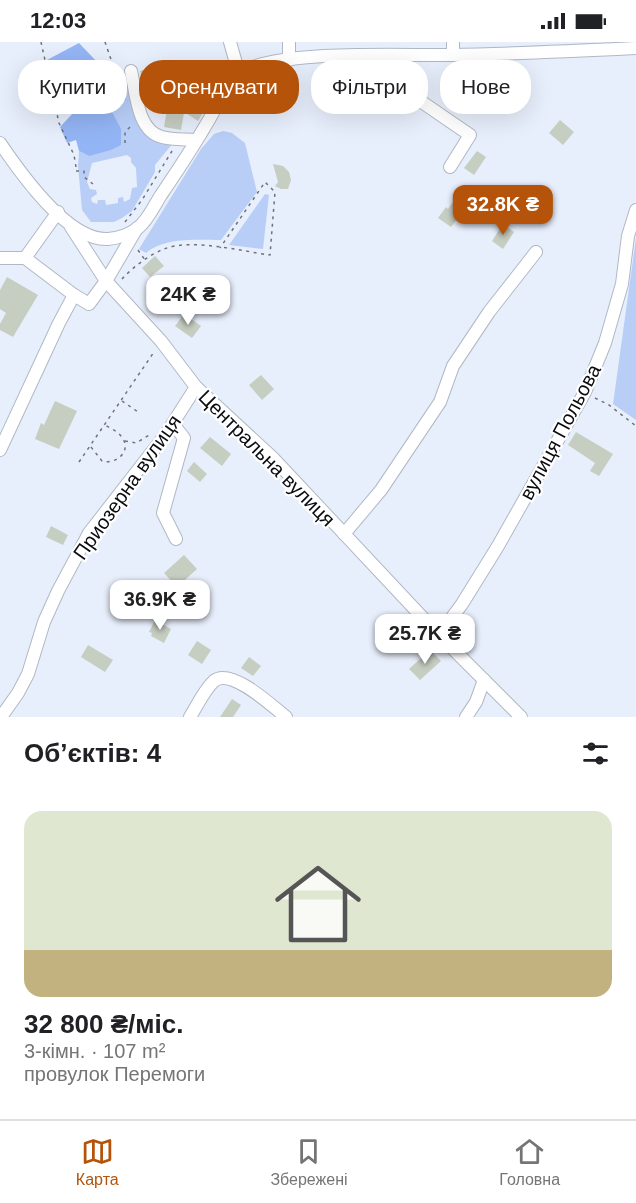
<!DOCTYPE html>
<html lang="uk">
<head>
<meta charset="utf-8">
<style>
	:root { --surface:#fff; --page:#f6f6f6; --text:#202124; --muted:#757577; --line:#e0e0e0; --accent:#b45309 }
	body { margin:0; font-family:Helvetica,sans-serif; background:var(--page); color:var(--text); height:100vh; display:flex; flex-direction:column; font-size:22px; white-space:nowrap }
	* { box-sizing:border-box; margin:0 }
	p { font-size:20px; color:var(--muted) }
	.icon { flex:none; width:33px; height:33px; fill:none; stroke:currentColor; stroke-width:2; stroke-linecap:round; stroke-linejoin:round }
	.map { position:relative; height:675px; overflow:hidden }
	.panel { display:flex; flex-direction:column; background:var(--surface); flex:1 }
	.panel>* { flex:none }
	.top-card { position:absolute; left:18px; top:18px; width:600px; height:54px; display:flex; gap:12px }
	.price { position:absolute; translate:-50% -51px; padding:0 14px; border-radius:12px; background:#fff; color:#222; font-size:20px; line-height:39px; filter:drop-shadow(0 2px 3px #0008) }
	.price::after { content:''; position:absolute; left:50%; top:36px; width:18px; height:14px; margin-left:-9px; background:inherit; clip-path:polygon(0 0,100% 0,50% 100%) }
	.price.selected { background:var(--accent); color:#fff }
	ul { padding:0; list-style:none }
	li { display:grid; align-content:center; gap:12px; height:318px; padding:0 24px }
	li+li { border-top:2px solid var(--line) }
	li span { display:grid; place-items:center; height:186px; border-radius:18px; color:#555 }
	li>.icon { margin-inline-start:auto }
	span .icon { width:108px; height:108px; fill:#fffc; stroke-width:1 }
	li b { font-size:26px }
	h2 { display:flex; justify-content:space-between; align-items:center; height:72px; padding:0 24px; font-size:26px }
	.chip { padding:0 21px; border-radius:24px; background:var(--surface); box-shadow:0 6px 24px #0002; font-size:21px; line-height:54px }
	.chip.selected { background:var(--accent); color:#fff }
	.status { display:flex; justify-content:space-between; align-items:center; height:42px; padding:0 30px; background:var(--surface); direction:ltr }
	.status svg { height:16px; fill:currentColor }
	.menu { display:flex; justify-content:space-around; align-items:center; height:84px; border-top:2px solid var(--line); background:var(--surface); font-size:16px; color:var(--muted) }
	.menu a { display:grid; justify-items:center; gap:3px }
	.menu .selected { color:var(--accent) }
	.map>svg:first-child { display:block }
	.green { fill:#b8cef7; fill-rule:evenodd }
	.forest { fill:#94b5f5 }
	.building { fill:#c6cdc1 }
	.lines { fill:none; stroke-linecap:round; stroke-linejoin:round }
	.minor-casing { stroke:#b1b8c4; stroke-width:14 }
	.path { stroke:#6e727a; stroke-width:1.5; stroke-dasharray:3 4.5; stroke-linecap:butt }
	.minor { stroke:#fff; stroke-width:12 }
	.labels { text-anchor:middle; stroke-width:4.5; stroke-linejoin:round; paint-order:stroke }
	.street-label { font-size:20px; fill:#090b0f; stroke:#fff }
</style>
</head>
<body>
<div class="status"><b>12:03</b><svg viewBox="0 0 49 12"><path d="M0 12V9h3v3zM5 12V6h3v6zM10 12V3h3v9zM15 12V0h3v12zM26 1h20v11H26zM47 4h2v5h-2z"/></svg></div>
<div class="map">
<svg width="636" height="675" viewBox="0 0 636 675">
	<rect width="100%" height="100%" fill="#e8effc"/>
	<!-- green -->
	<g class="green">
		<path d="M126,35L137,74L174,100L155,123V130L132,169L122,176L114,180H91L82,168L78,124L79,109L89,114L109,62L103,52ZM127,113L131,116V120L136,126L137,145L132,146L130,157L124,160L123,155L118,156V161L106,163L105,158H98L97,162L92,160L91,156L97,152L96,148L90,147L87,140L92,121Z"/>
		<path d="M223,89L232,91L245,101L257,150L221,198C197,198 165,195 146,211L139,207L201,107L214,92Z"/>
		<polygon points="265,152 269,153 263,207 229,203"/>
		<polygon points="636,196 636,378 613,362"/>
	</g>
	<!-- forest -->
	<polygon class="forest" points="79,1 99,22 97,42 121,87 121,103 111,108 89,114 79,109 76,98 67,101 60,85 73,71 78,53 65,42 44,49 30,27"/>
	<!-- building -->
	<g class="building">
		<polygon points="153,25 158,43 145,47 140,29"/>
		<polygon points="506,30 520,40 511,52 498,42"/>
		<polygon points="340,40 355,59 344,67 330,48"/>
		<polygon points="381,42 382,62 371,63 371,56 365,57 364,43"/>
		<polygon points="193,59 205,67 198,79 186,71"/>
		<polygon points="167,68 184,71 181,88 164,85"/>
		<polygon points="560,78 574,90 563,103 549,91"/>
		<polygon points="477,109 486,115 474,133 464,126"/>
		<polygon points="273,122 283,124 289,130 291,138 288,147 281,147 275,144 278,140"/>
		<polygon points="463,146 474,154 451,185 438,176 446,165 448,167"/>
		<polygon points="503,182 514,190 503,207 492,199"/>
		<polygon points="155,214 164,224 150,235 142,226"/>
		<polygon points="7,235 38,253 13,295 0,288 0,282 6,271 0,267 0,248"/>
		<polygon points="184,272 201,284 192,296 175,284"/>
		<polygon points="261,333 274,347 262,358 249,343"/>
		<polygon points="55,359 77,369 59,407 35,397 41,381 44,383"/>
		<polygon points="576,390 613,412 599,434 590,429 595,421 568,403"/>
		<polygon points="210,395 231,412 222,424 200,406"/>
		<polygon points="194,420 207,432 200,440 187,429"/>
		<polygon points="51,484 68,493 63,503 46,495"/>
		<polygon points="184,513 197,527 177,545 164,531"/>
		<polygon points="155,578 171,587 164,601 151,594 152,591 149,590"/>
		<polygon points="197,599 211,608 202,622 188,613"/>
		<polygon points="88,603 113,618 105,630 81,615"/>
		<polygon points="430,608 441,619 420,638 409,627"/>
		<polygon points="249,615 261,624 253,634 241,626"/>
		<polygon points="232,657 241,663 233,675 220,675"/>
	</g>
	<g class="lines">
		<defs>
			<g id="minor">
				<polyline points="230,0 239,32"/>
				<polyline points="289,0 289,18"/>
				<polyline points="453,13 453,0"/>
				<path d="M385,14C385,26 390,33 397,43L470,93L450,125"/>
				<path d="M131,29C136,50 137,89 162,95C173,98 185,97 196,98"/>
				<path d="M0,101C21,132 68,199 108,197C119,196 130,192 138,186C148,178 154,164 161,153C178,128 195,102 210,76C218,62 226,41 240,31C278,7 402,14 451,13C512,12 574,9 636,6"/>
				<polyline points="58,170 25,216 74,253"/>
				<polyline points="71,185 106,239 161,299 196,345 274,417 439,593 521,675"/>
				<polyline points="0,216 25,216"/>
				<polyline points="173,382 184,396 163,471 176,497"/>
				<polyline points="0,408 59,281 74,253 89,262 106,239 137,186"/>
				<polyline points="344,492 381,448 440,360 453,324 489,270 536,210"/>
				<polyline points="439,593 462,562 498,504 585,350 605,301 622,242 628,194 636,168"/>
				<polyline points="1,675 18,651 28,632 44,580 58,549 89,491 166,392 196,345"/>
				<path d="M190,675C197,664 204,648 214,639C231,625 272,664 286,675"/>
				<polyline points="466,675 476,660 484,638"/>
			</g>
		</defs>
		<!-- minor casing -->
		<use href="#minor" class="minor-casing"/>
		<!-- path -->
		<g class="path">
			<polyline points="41,0 59,81 74,113 76,125"/>
			<polyline points="105,0 125,58"/>
			<polyline points="125,101 125,90 133,82"/>
			<polyline points="76,129 84,129 84,135 93,142"/>
			<polyline points="125,180 142,158 172,109"/>
			<polyline points="138,208 145,218"/>
			<path d="M122,237C133,225 149,213 164,207C192,196 240,209 270,213L275,150L265,140L220,206"/>
			<polyline points="595,356 609,363 636,384"/>
			<polyline points="122,359 138,370"/>
			<polyline points="125,399 136,401 151,392"/>
			<path d="M91,405L102,419C117,423 133,408 121,394C117,389 110,386 105,383"/>
			<polyline points="79,420 154,310"/>
		</g>
		<!-- minor -->
		<use href="#minor" class="minor"/>
	</g>
	<g class="labels">
		<!-- street labels -->
		<g class="street-label">
			<text transform="translate(560 390) rotate(-62)" y="7">вулиця Польова</text>
			<text transform="translate(267 416) rotate(45)" y="7">Центральна вулиця</text>
			<text transform="translate(127 445) rotate(-55)" y="7">Приозерна вулиця</text>
		</g>
	</g>
</svg>
<b class="price selected" style="left:503px;top:194px">32.8K ₴</b>
<b class="price" style="left:188px;top:284px">24K ₴</b>
<b class="price" style="left:160px;top:589px">36.9K ₴</b>
<b class="price" style="left:425px;top:623px">25.7K ₴</b>
<div class="top-card">
<a class="chip">Купити</a>
<a class="chip selected">Орендувати</a>
<a class="chip">Фільтри</a>
<a class="chip">Нове</a>
</div>
</div>
<section class="panel">
<h2>Об’єктів: 4<svg class="icon" aria-label="filters" viewBox="0 0 24 24"><path d="M4 7h16M4 17h16"/><circle cx="9" cy="7" r="2"/><circle cx="15" cy="17" r="2"/></svg></h2>
<ul>
<li><span style="background:linear-gradient(#dfe7d0 75%,#c2b280 0)"><svg class="icon" aria-label="home" viewBox="0 0 24 24"><path d="M3 11l9-7 9 7M6 9v11h12V9"/></svg></span><div><b>32 800 ₴/міс.</b><p>3-кімн. · 107 m²</p><p>провулок Перемоги</p></div></li>
</ul>
</section>
<nav class="menu">
<a class="selected"><svg class="icon" aria-label="map" viewBox="0 0 24 24"><path d="M3 6l6-2 6 2 6-2v14l-6 2-6-2-6 2zM9 4v14M15 6v14"/></svg>Карта</a>
<a><svg class="icon" aria-label="saved" viewBox="0 0 24 24"><path d="M7 4h10v16l-5-4-5 4z"/></svg>Збережені</a>
<a><svg class="icon" aria-label="home" viewBox="0 0 24 24"><path d="M3 11l9-7 9 7M6 9v11h12V9"/></svg>Головна</a>
</nav>
</body>
</html>
